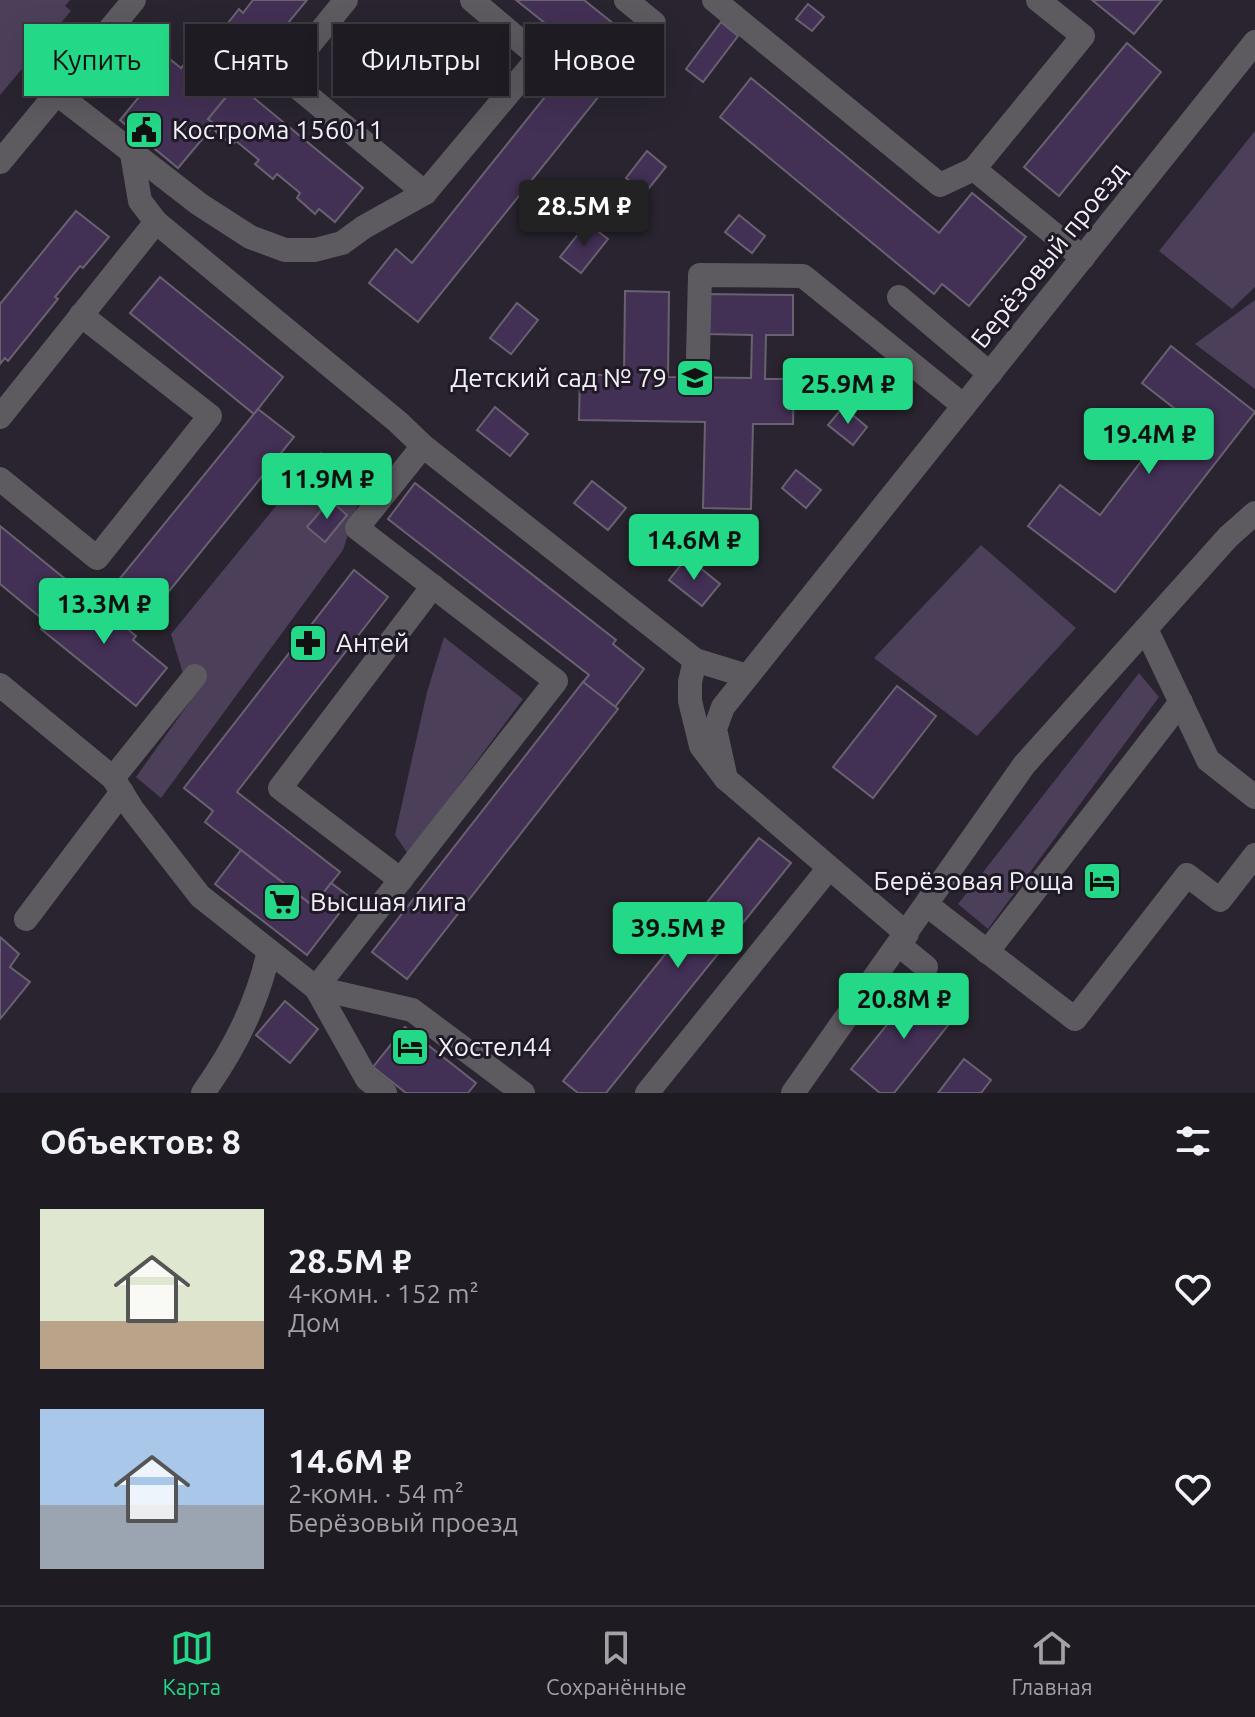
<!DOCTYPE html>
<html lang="ru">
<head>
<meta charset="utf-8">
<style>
	:root { --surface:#1f1b23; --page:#27242b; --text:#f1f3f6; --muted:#a1a1a6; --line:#3c3941; --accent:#23d886 }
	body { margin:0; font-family:Ubuntu,sans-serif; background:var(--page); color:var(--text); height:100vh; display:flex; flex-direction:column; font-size:30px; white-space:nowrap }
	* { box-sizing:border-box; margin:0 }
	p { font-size:26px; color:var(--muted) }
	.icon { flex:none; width:44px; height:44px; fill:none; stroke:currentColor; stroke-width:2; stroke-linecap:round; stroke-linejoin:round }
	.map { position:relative; height:1093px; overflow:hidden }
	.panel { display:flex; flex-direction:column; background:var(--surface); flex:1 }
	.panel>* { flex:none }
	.top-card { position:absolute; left:24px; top:24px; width:800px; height:72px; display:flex; gap:16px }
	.price { position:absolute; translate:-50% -68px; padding:0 18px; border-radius:8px; background:var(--accent); color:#111; font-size:26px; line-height:52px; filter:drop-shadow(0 2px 4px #0008) }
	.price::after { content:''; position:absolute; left:50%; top:48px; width:24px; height:18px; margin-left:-12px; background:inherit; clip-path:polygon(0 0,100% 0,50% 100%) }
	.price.active { background:#222; color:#fff }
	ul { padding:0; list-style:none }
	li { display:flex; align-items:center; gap:24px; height:200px; padding:0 40px }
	li span { display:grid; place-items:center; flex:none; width:224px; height:160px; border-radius:0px; color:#555 }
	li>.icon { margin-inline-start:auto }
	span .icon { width:96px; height:96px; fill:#fffc; stroke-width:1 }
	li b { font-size:34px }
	h2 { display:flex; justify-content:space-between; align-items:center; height:96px; padding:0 40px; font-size:34px }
	.pill { padding:0 28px; border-radius:0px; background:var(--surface); box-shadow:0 8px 32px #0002,0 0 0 2px var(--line); font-size:28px; line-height:72px }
	.pill.active { background:var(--accent); color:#111 }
	.tabs { display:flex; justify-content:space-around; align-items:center; height:112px; border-top:2px solid var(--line); background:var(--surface); font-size:22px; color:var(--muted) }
	.tabs a { display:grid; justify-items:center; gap:4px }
	.tabs .active { color:var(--accent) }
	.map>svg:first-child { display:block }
	.green { fill:#4c3f5a }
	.building { fill:#433055; stroke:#686270; stroke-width:2 }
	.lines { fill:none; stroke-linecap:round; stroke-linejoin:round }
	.minor { stroke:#5d5a60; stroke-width:24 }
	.labels { text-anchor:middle; stroke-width:6; stroke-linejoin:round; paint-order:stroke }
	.poi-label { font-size:26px; fill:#f3eff7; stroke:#1f1a25; text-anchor:start }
	.street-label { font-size:26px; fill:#f3eff7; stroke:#1f1a25 }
</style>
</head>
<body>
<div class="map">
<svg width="1255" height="1093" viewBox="0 0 1255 1093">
	<rect width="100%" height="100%" fill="#29242f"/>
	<!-- green -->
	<g class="green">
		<polygon points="0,0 70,0 65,6 71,11 0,95"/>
		<polygon points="1255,131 1255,287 1232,309 1159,251"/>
		<polygon points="1255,300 1255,389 1195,344"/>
		<polygon points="321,451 361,494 343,550 161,798 136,777 191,700 171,634"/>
		<polygon points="981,545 1076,628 977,736 874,658"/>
		<polygon points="444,637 523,699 408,854 395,835 427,692"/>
		<polygon points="1139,673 1159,697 988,929 958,904"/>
	</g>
	<!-- building -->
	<g class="building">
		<polygon points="253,0 307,0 245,75 213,49 228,31 224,28 239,9 243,13"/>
		<polygon points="516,0 584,0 640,45 418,322 369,283 396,249 412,263 581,52"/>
		<polygon points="1092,0 1162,0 1134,34"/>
		<polygon points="808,4 824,17 812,31 796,19"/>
		<polygon points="721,22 738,36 703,82 686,69"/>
		<polygon points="1127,43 1161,72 1059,196 1024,167"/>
		<polygon points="161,52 181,68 193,53 234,87 208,119 215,124 178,168 120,120 161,70 153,63"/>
		<polygon points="751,78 939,233 972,193 1026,237 969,306 942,284 934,294 720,117"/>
		<polygon points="237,84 363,188 335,222 319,209 315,214 297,198 300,193 277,174 273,179 255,164 259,160 236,141 232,145 215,131 219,127 208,119"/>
		<polygon points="647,151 666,167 645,193 626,178"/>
		<polygon points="76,211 109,237 83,268 80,266 55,297 58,299 8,361 5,358 0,364 0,304"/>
		<polygon points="739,215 765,236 752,253 725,232"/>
		<polygon points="587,223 608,239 581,273 560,257"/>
		<polygon points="160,277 283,377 254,414 130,313"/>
		<polygon points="625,291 669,292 668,377 751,378 752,335 706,334 706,294 793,295 793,335 766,335 765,379 794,379 793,424 753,424 751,509 703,508 705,422 579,420 580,374 624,376"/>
		<polygon points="517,303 538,320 511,354 490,338"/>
		<polygon points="1171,346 1255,412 1115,592 1028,526 1060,485 1100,515 1179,412 1142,383"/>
		<polygon points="879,359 904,379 889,397 865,377"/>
		<polygon points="495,407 528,434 510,456 477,430"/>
		<polygon points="843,407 867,427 853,445 828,425"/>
		<polygon points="258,409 294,437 144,622 108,593"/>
		<polygon points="796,470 821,490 806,508 782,488"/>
		<polygon points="592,481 626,508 608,530 574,503"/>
		<polygon points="415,483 616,640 613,644 644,669 615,707 583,682 589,675 388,519"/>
		<polygon points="330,500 347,515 325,542 307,527"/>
		<polygon points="0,526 75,587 46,622 0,584"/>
		<polygon points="687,557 720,584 702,606 669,580"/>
		<polygon points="354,570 388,597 237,792 340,872 313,906 205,822 213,811 184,788"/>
		<polygon points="75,587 136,636 133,640 167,668 136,706 41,629"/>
		<polygon points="583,682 618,709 407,979 372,952"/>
		<polygon points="897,686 936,716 873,798 833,767"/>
		<polygon points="759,838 791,863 606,1093 578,1093 563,1081"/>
		<polygon points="241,850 313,906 331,883 351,898 307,955 215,884"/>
		<polygon points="0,937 19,954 10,967 30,982 0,1019"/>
		<polygon points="920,984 957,1014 894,1093 880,1093 851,1069"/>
		<polygon points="285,1001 318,1029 290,1063 256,1035"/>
		<polygon points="405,1027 476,1083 468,1093 406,1093 373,1067"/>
		<polygon points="964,1059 991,1080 981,1093 938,1093"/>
	</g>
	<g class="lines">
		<!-- minor -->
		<g class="minor">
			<polyline points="346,0 284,76 425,193"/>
			<polyline points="626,0 654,23"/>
			<polyline points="714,0 940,185 974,169"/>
			<polyline points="1038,0 1083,36 974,169 1083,258"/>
			<polyline points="56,93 199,204 250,237 285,250 315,250 342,243 364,227 425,193 539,57 472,0"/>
			<polyline points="132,154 140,201 156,222 398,422 423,446 695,660 747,676"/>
			<polyline points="0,162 134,0"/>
			<polyline points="899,297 990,374"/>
			<polyline points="698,356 700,275 803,276 964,406"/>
			<polyline points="0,417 156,222"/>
			<polyline points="0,479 97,558 210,416 81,315"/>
			<polyline points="1146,629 1208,760 1255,797"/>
			<polyline points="695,660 690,682 690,701 701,746 726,779 907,934"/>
			<polyline points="0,685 113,778 133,810 200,896 316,988 412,1010 523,1093"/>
			<polyline points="113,778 195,676"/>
			<polyline points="726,779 715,729 723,707 1255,42"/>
			<polyline points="401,880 280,788 433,586"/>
			<polyline points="927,905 1075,1019 1187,875 1220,900 1255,855"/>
			<polyline points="26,919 122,792"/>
			<polyline points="899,945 926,967"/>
			<polyline points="987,952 1181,702"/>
			<path d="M203,1093C235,1048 257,1004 269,951"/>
			<polyline points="385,1093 367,1079 316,988 556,681 357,528 423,446"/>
			<polyline points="647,1093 829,868"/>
			<polyline points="793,1093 1024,765 1228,537 1255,513"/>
		</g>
	</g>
	<!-- icons -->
	<defs>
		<symbol id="civic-square" viewBox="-11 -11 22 22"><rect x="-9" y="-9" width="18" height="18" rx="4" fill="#23d886" stroke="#1f1a25"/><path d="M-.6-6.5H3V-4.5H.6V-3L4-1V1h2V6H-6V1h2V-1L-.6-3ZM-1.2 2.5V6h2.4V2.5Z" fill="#111"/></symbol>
		<symbol id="school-square" viewBox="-11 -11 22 22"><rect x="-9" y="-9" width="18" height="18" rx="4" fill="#23d886" stroke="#1f1a25"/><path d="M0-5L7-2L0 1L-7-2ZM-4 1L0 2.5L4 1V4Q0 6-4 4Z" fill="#111"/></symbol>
		<symbol id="pharmacy-square" viewBox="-11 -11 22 22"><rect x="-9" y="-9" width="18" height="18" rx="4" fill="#23d886" stroke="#1f1a25"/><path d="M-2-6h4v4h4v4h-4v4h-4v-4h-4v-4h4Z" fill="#111"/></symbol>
		<symbol id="hotel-square" viewBox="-11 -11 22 22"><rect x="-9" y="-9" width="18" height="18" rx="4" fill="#23d886" stroke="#1f1a25"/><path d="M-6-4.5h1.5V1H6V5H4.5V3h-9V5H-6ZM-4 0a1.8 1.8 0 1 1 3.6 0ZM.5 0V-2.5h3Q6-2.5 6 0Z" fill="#111"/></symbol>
		<symbol id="supermarket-square" viewBox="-11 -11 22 22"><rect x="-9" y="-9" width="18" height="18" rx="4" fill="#23d886" stroke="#1f1a25"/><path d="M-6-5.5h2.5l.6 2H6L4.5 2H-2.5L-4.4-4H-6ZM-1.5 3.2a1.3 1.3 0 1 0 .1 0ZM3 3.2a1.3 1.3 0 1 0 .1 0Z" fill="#111"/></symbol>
	</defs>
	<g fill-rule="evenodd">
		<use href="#civic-square" x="122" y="108" width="44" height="44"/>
		<use href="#school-square" x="673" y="356" width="44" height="44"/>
		<use href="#pharmacy-square" x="286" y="621" width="44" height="44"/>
		<use href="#hotel-square" x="1080" y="859" width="44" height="44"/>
		<use href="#supermarket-square" x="260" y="880" width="44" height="44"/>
		<use href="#hotel-square" x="388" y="1025" width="44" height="44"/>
	</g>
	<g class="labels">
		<!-- poi labels -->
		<g class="poi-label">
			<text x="172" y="139">Кострома 156011</text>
			<text x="667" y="387" text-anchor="end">Детский сад № 79</text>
			<text x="336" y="652">Антей</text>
			<text x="1074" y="890" text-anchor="end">Берёзовая Роща</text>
			<text x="310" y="911">Высшая лига</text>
			<text x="438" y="1056">Хостел44</text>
		</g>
		<!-- street labels -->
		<g class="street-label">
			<text transform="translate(1049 255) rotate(-51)" y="9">Берёзовый проезд</text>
		</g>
	</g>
</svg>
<b class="price active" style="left:584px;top:248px">28.5M ₽</b>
<b class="price" style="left:848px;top:426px">25.9M ₽</b>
<b class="price" style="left:1149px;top:476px">19.4M ₽</b>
<b class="price" style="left:327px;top:521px">11.9M ₽</b>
<b class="price" style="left:694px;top:582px">14.6M ₽</b>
<b class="price" style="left:104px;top:646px">13.3M ₽</b>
<b class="price" style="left:678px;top:970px">39.5M ₽</b>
<b class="price" style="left:904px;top:1041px">20.8M ₽</b>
<div class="top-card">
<a class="pill active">Купить</a>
<a class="pill">Снять</a>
<a class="pill">Фильтры</a>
<a class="pill">Новое</a>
</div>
</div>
<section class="panel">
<h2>Объектов: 8<svg class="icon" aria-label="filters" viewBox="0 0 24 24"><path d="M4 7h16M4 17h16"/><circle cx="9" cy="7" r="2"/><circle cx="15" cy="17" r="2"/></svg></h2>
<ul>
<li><span style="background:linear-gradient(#dfe7d0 70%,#b9a48a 0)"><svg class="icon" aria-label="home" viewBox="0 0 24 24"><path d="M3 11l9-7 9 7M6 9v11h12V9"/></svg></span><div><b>28.5M ₽</b><p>4-комн. · 152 m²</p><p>Дом</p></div><svg class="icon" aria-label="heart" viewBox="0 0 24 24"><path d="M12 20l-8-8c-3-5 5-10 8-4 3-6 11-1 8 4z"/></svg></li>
<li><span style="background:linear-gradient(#a9c7e8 60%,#9aa5b1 0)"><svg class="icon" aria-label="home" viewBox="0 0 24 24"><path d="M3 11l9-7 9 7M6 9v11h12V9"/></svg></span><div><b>14.6M ₽</b><p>2-комн. · 54 m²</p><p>Берёзовый проезд</p></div><svg class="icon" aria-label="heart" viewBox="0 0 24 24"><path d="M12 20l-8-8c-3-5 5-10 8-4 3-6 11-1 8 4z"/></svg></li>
</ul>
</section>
<nav class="tabs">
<a class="active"><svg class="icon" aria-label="map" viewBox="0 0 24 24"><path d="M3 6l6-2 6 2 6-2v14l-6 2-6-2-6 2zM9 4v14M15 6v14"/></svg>Карта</a>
<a><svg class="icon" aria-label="saved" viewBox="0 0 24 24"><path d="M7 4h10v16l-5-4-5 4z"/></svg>Сохранённые</a>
<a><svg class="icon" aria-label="home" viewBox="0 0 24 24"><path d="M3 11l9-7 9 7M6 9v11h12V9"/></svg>Главная</a>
</nav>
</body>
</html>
